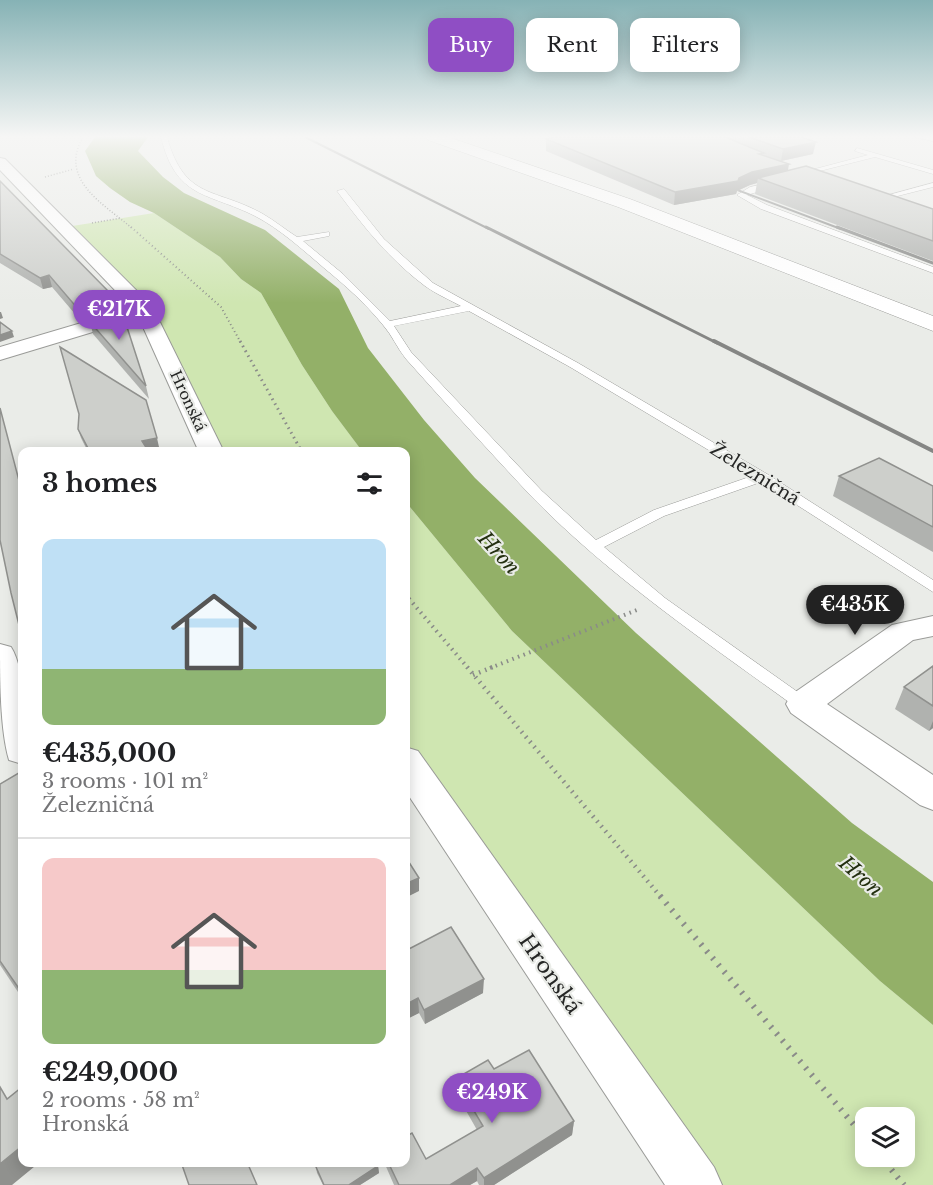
<!DOCTYPE html>
<html lang="en">
<head>
<meta charset="utf-8">
<style>
	:root { --surface:#fff; --page:#f2f2f2; --text:#202124; --muted:#757577; --line:#e0e0e0; --accent:#8f4ec4 }
	body { margin:0; font-family:"Libre Baskerville",serif; background:var(--page); color:var(--text); height:100vh; display:flex; flex-direction:column; font-size:22px; white-space:nowrap }
	* { box-sizing:border-box; margin:0 }
	p { font-size:20px; color:var(--muted) }
	.icon { flex:none; width:33px; height:33px; fill:none; stroke:currentColor; stroke-width:2; stroke-linecap:round; stroke-linejoin:round }
	.map { position:relative; flex:1; overflow:hidden }
	.drawer { position:absolute; left:18px; top:447px; width:392px; height:720px; display:flex; flex-direction:column; background:var(--surface); border-radius:12px; box-shadow:0 3px 15px #0003 }
	.drawer>* { flex:none }
	.banner { position:absolute; left:428px; top:18px; width:416px; height:54px; display:flex; gap:12px }
	.controls { position:absolute; left:855px; top:1107px; display:grid; gap:12px }
	.controls a { display:grid; place-items:center; width:60px; height:60px; border-radius:12px; background:var(--surface); box-shadow:0 3px 15px #0003; font-size:30px }
	.price { position:absolute; translate:-50% -51px; padding:0 14px; border-radius:21px; background:var(--accent); color:#fff; font-size:20px; line-height:39px; filter:drop-shadow(0 2px 3px #0008) }
	.price::after { content:''; position:absolute; left:50%; top:36px; width:18px; height:14px; margin-left:-9px; background:inherit; clip-path:polygon(0 0,100% 0,50% 100%) }
	.price.selected { background:#222; color:#fff }
	ul { padding:0; list-style:none }
	li { display:grid; align-content:center; gap:12px; height:318px; padding:0 24px }
	li+li { border-top:2px solid var(--line) }
	li span { display:grid; place-items:center; height:186px; border-radius:12px; color:#555 }
	li>.icon { margin-inline-start:auto }
	span .icon { width:108px; height:108px; fill:#fffc; stroke-width:1 }
	li b { font-size:26px }
	h2 { display:flex; justify-content:space-between; align-items:center; height:72px; padding:0 24px; font-size:26px }
	.pill { padding:0 21px; border-radius:12px; background:var(--surface); box-shadow:0 3px 15px #0003; font-size:21px; line-height:54px }
	.pill.selected { background:var(--accent); color:#fff }
	.map>svg:first-child { display:block }
	.green { fill:#cfe6b1; fill-rule:evenodd }
	.water { fill:#93b068 }
	.lines { fill:none; stroke-linecap:round; stroke-linejoin:round }
	.lane-casing { stroke:#9a9b98; stroke-width:1 }
	.street-casing { stroke:#9a9b98; stroke-width:2 }
	.primary-casing { stroke:#9a9b98; stroke-width:1 }
	.path-far5 { stroke:#8a8b89; stroke-width:1.5; stroke-dasharray:1 2; stroke-linecap:butt }
	.path-far4 { stroke:#8a8b89; stroke-width:2; stroke-dasharray:1 3; stroke-linecap:butt }
	.path-far3 { stroke:#8a8b89; stroke-width:3; stroke-dasharray:1.5 4; stroke-linecap:butt }
	.path-far2 { stroke:#8a8b89; stroke-width:4; stroke-dasharray:1.5 4.5; stroke-linecap:butt }
	.path-far1 { stroke:#8a8b89; stroke-width:4.5; stroke-dasharray:1.5 5; stroke-linecap:butt }
	.path { stroke:#8a8b89; stroke-width:6; stroke-dasharray:2 7; stroke-linecap:butt }
	.lane { fill:#fff; fill-rule:evenodd }
	.street { fill:#fff; fill-rule:evenodd }
	.primary { fill:#fff; fill-rule:evenodd }
	.rail-far2 { stroke:#858684; stroke-width:2 }
	.rail-far1 { stroke:#858684; stroke-width:3 }
	.rail { stroke:#858684; stroke-width:4 }
	.wall { fill:#b0b2af }
	.shaded-wall { fill:#90918e }
	.building { fill:#cdcfcb; stroke:#90918e; stroke-width:1.5 }
	.labels { text-anchor:middle; stroke-width:4.5; stroke-linejoin:round; paint-order:stroke }
	.far-street-label { font-size:15px; fill:#262726; stroke:#eaece8 }
	.street-label { font-size:18px; fill:#262726; stroke:#eaece8 }
	.water-label { font-size:20px; font-style:italic; fill:#232f10; stroke:#eaece8 }
	.near-street-label { font-size:21px; fill:#262726; stroke:#eaece8 }
</style>
</head>
<body>
<div class="map">
<svg width="933" height="1185" viewBox="0 0 933 1185">
	<rect width="100%" height="100%" fill="#eaece8"/>
	<!-- green -->
	<g class="green">
		<polygon points="154,213 220,257 241,279 261,293 302,365 332,411 362,451 212,451 145,310 66,227"/>
		<path d="M405,501L512,631L880,981L933,1025V1185H696L405,761ZM866,1118H904V1156H866Z"/>
	</g>
	<!-- water -->
	<polygon class="water" points="95,137 148,137 138,151 163,177 184,193 265,230 339,289 368,348 424,420 475,478 636,633 852,823 933,882 933,1025 880,981 512,631 405,501 405,452 362,451 332,411 302,365 261,293 241,279 220,257 154,213 130,202 110,188 96,176 85,151"/>
	<g class="lines">
		<defs>
			<g id="lane">
				<path d="M161,137H167C185,201 215,187 263,214C275,221 286,230 297,237L329,232V236L303,241L343,274L390,321L461,306C450,300 436,294 425,286C390,260 363,226 337,191L344,189L384,239L433,283L578,363L767,474L933,580V592L761,482L664,516L604,547L665,598L809,700L812,704L809,708H797C706,642 610,577 531,496C489,451 447,405 406,359C397,348 392,335 383,325C366,304 345,285 324,268C303,250 280,229 255,216C207,192 176,199 161,137ZM469,311L570,367L752,476L654,510L596,540L542,491L411,352L394,326Z"/>
				<polygon points="915,137 933,137 933,141"/>
				<polygon points="857,148 933,170 933,174 875,157 800,176 796,174 868,155 855,151"/>
				<polygon points="774,182 777,186 747,195 767,205 933,267 933,273 761,209 737,195 750,187"/>
				<polygon points="933,183 933,187 878,201 874,199"/>
			</g>
			<g id="street">
				<polygon points="0,158 5,159 152,306 224,452 199,452 139,318 0,360 0,347 132,308 0,170"/>
				<polygon points="933,616 933,636 913,640 827,704 933,775 933,810 920,805 791,713 786,704 791,695 892,625"/>
				<path d="M0,644L11,647C27,672 25,735 22,764L9,760C0,730 0,678 0,644Z"/>
				<polygon points="405,747 418,751 714,1167 722,1185 665,1185 405,790"/>
			</g>
			<polygon id="primary" points="426,137 448,137 630,199 933,316 933,331 618,207 428,140"/>
		</defs>
		<!-- lane casing -->
		<use href="#lane" class="lane-casing"/>
		<!-- street casing -->
		<use href="#street" class="street-casing"/>
		<!-- primary casing -->
		<use href="#primary" class="primary-casing"/>
		<!-- path-far5 -->
		<g class="path-far5">
			<path d="M83,137C58,180 104,204 133,229"/>
			<polyline points="45,177 74,169"/>
			<polyline points="92,223 121,218"/>
		</g>
		<!-- path-far4 -->
		<polyline class="path-far4" points="131,227 221,307 241,343"/>
		<!-- path-far3 -->
		<polyline class="path-far3" points="240,341 302,452"/>
		<!-- path-far2 -->
		<g class="path-far2">
			<polyline points="405,594 468,668"/>
			<polyline points="490,668 637,610"/>
		</g>
		<!-- path-far1 -->
		<g class="path-far1">
			<polyline points="467,667 661,897"/>
			<polyline points="473,675 493,667"/>
		</g>
		<!-- path -->
		<g class="path">
			<polyline points="660,896 866,1139"/>
			<polyline points="880,1156 904,1185"/>
		</g>
		<!-- lane -->
		<use href="#lane" class="lane"/>
		<!-- street -->
		<use href="#street" class="street"/>
		<!-- primary -->
		<use href="#primary" class="primary"/>
		<!-- rail-far2 -->
		<g class="rail-far2">
			<polyline points="305,137 489,229"/>
			<polyline points="724,185 841,229"/>
		</g>
		<!-- rail-far1 -->
		<g class="rail-far1">
			<polyline points="486,227 717,343"/>
			<polyline points="837,227 933,263"/>
		</g>
		<!-- rail -->
		<polyline class="rail" points="714,341 933,451"/>
	</g>
	<!-- wall -->
	<g class="wall">
		<polygon points="554,137 801,137 813,154 781,161 788,171 933,209 933,261 755,194 757,183 750,185 737,191 736,194 674,205 546,151 546,139"/>
		<polygon points="0,181 111,294 113,306 102,309 103,314 81,321 52,287 43,289 0,263"/>
		<polygon points="90,322 146,386 149,399 93,334"/>
		<polygon points="78,429 159,447 147,449 149,452 88,452 81,438"/>
		<polygon points="839,476 933,486 933,552 833,496"/>
		<polygon points="933,666 933,728 929,731 895,709 904,687"/>
		<polygon points="22,771 22,998 0,965 0,784"/>
		<polygon points="405,951 483,993 425,1024 419,1013 405,1020"/>
		<polygon points="494,1069 574,1121 572,1135 494,1185 479,1185 477,1181 470,1185 394,1185 384,1162 405,1162 426,1159 477,1130 456,1093 455,1079"/>
		<polygon points="378,1166 379,1173 360,1185 323,1185 317,1173 316,1167"/>
	</g>
	<!-- shaded-wall -->
	<g class="shaded-wall">
		<polygon points="816,142 813,154 781,161 783,149"/>
		<polygon points="789,164 787,176 758,178 757,183 750,185 737,191 736,194 674,205 675,192 739,178 752,172"/>
		<polygon points="49,275 52,287 43,289 40,278"/>
		<polygon points="111,294 113,306 102,309 103,314 81,321 78,309 95,298"/>
		<polygon points="0,312 1,312 3,318 0,319"/>
		<polygon points="12,331 14,337 0,342 0,335"/>
		<polygon points="157,438 159,447 144,450 142,441"/>
		<polygon points="933,721 933,728 929,731"/>
		<polygon points="419,878 419,891 405,898 405,884"/>
		<polygon points="484,979 483,993 425,1024 424,1010"/>
		<polygon points="418,998 419,1013 405,1020 405,1005"/>
		<polygon points="574,1121 572,1135 494,1185 484,1185 484,1178"/>
		<polygon points="22,1146 22,1162 40,1162 12,1185 0,1185 0,1164"/>
		<polygon points="378,1166 379,1173 360,1185 349,1185"/>
		<polygon points="477,1168 477,1181 470,1185 450,1185"/>
	</g>
	<!-- building -->
	<g class="building">
		<polygon points="554,137 725,137 764,153 759,154 789,164 752,172 739,178 738,181 675,192 546,139"/>
		<polygon points="749,137 801,137 816,142 783,149"/>
		<polygon points="806,166 933,209 933,241 758,178"/>
		<polygon points="0,181 111,294 95,298 100,302 78,309 49,275 40,278 0,254"/>
		<polygon points="115,315 126,324 146,386 90,322"/>
		<polygon points="0,322 12,331 0,335"/>
		<polygon points="60,347 146,400 157,438 142,441 149,452 90,452 78,429 79,414"/>
		<polygon points="0,408 22,492 22,637 11,593 0,540"/>
		<polygon points="879,458 933,486 933,527 839,476"/>
		<polygon points="933,666 933,706 904,687"/>
		<polygon points="22,771 22,993 0,961 0,784"/>
		<polygon points="405,856 419,878 405,884"/>
		<polygon points="451,927 484,979 424,1010 418,998 405,1005 405,951"/>
		<polygon points="529,1050 574,1121 484,1178 477,1168 450,1185 399,1185 388,1162 405,1162 405,1137 412,1133 426,1159 483,1126 455,1079 488,1060 494,1069"/>
		<polygon points="0,1087 7,1099 22,1087 22,1146 0,1164"/>
		<polygon points="181,1162 247,1162 257,1185 189,1185"/>
		<polygon points="322,1162 376,1162 378,1166 349,1185 324,1185 316,1167"/>
	</g>
	<!-- sky -->
	<linearGradient id="sky" x2="0" y2="1"><stop stop-color="#86b2b5"/><stop offset="0.45" stop-color="#f6f6f5"/><stop offset="1" stop-color="#f6f6f5" stop-opacity="0"/></linearGradient>
	<rect width="933" height="303" fill="url(#sky)"/>
	<g class="labels">
		<!-- far-street labels -->
		<g class="far-street-label">
			<text transform="translate(188 401) rotate(65)" y="5">Hronská</text>
		</g>
		<!-- street labels -->
		<g class="street-label">
			<text transform="translate(755 474) rotate(32)" y="6">Železničná</text>
		</g>
		<!-- water labels -->
		<g class="water-label">
			<text transform="translate(499 553) rotate(47)" y="7">Hron</text>
			<text transform="translate(861 876) rotate(41)" y="7">Hron</text>
		</g>
		<!-- near-street labels -->
		<g class="near-street-label">
			<text transform="translate(550 974) rotate(55)" y="7">Hronská</text>
		</g>
	</g>
</svg>
<div class="controls">
<a><svg class="icon" aria-label="layers" viewBox="0 0 24 24"><path d="M12 4l9 5-9 5-9-5zM3 14l9 5 9-5"/></svg></a>
</div>
<b class="price" style="left:119px;top:341px">€217K</b>
<b class="price selected" style="left:855px;top:636px">€435K</b>
<b class="price" style="left:492px;top:1124px">€249K</b>
<div class="banner">
<a class="pill selected">Buy</a>
<a class="pill">Rent</a>
<a class="pill">Filters</a>
</div>
<section class="drawer">
<h2>3 homes<svg class="icon" aria-label="filters" viewBox="0 0 24 24"><path d="M4 7h16M4 17h16"/><circle cx="9" cy="7" r="2"/><circle cx="15" cy="17" r="2"/></svg></h2>
<ul>
<li><span style="background:linear-gradient(#bfe0f5 70%,#8fb573 0)"><svg class="icon" aria-label="home" viewBox="0 0 24 24"><path d="M3 11l9-7 9 7M6 9v11h12V9"/></svg></span><div><b>€435,000</b><p>3 rooms · 101 m²</p><p>Železničná</p></div></li>
<li><span style="background:linear-gradient(#f6c9c9 60%,#8fb573 0)"><svg class="icon" aria-label="home" viewBox="0 0 24 24"><path d="M3 11l9-7 9 7M6 9v11h12V9"/></svg></span><div><b>€249,000</b><p>2 rooms · 58 m²</p><p>Hronská</p></div></li>
</ul>
</section>
</div>
</body>
</html>
